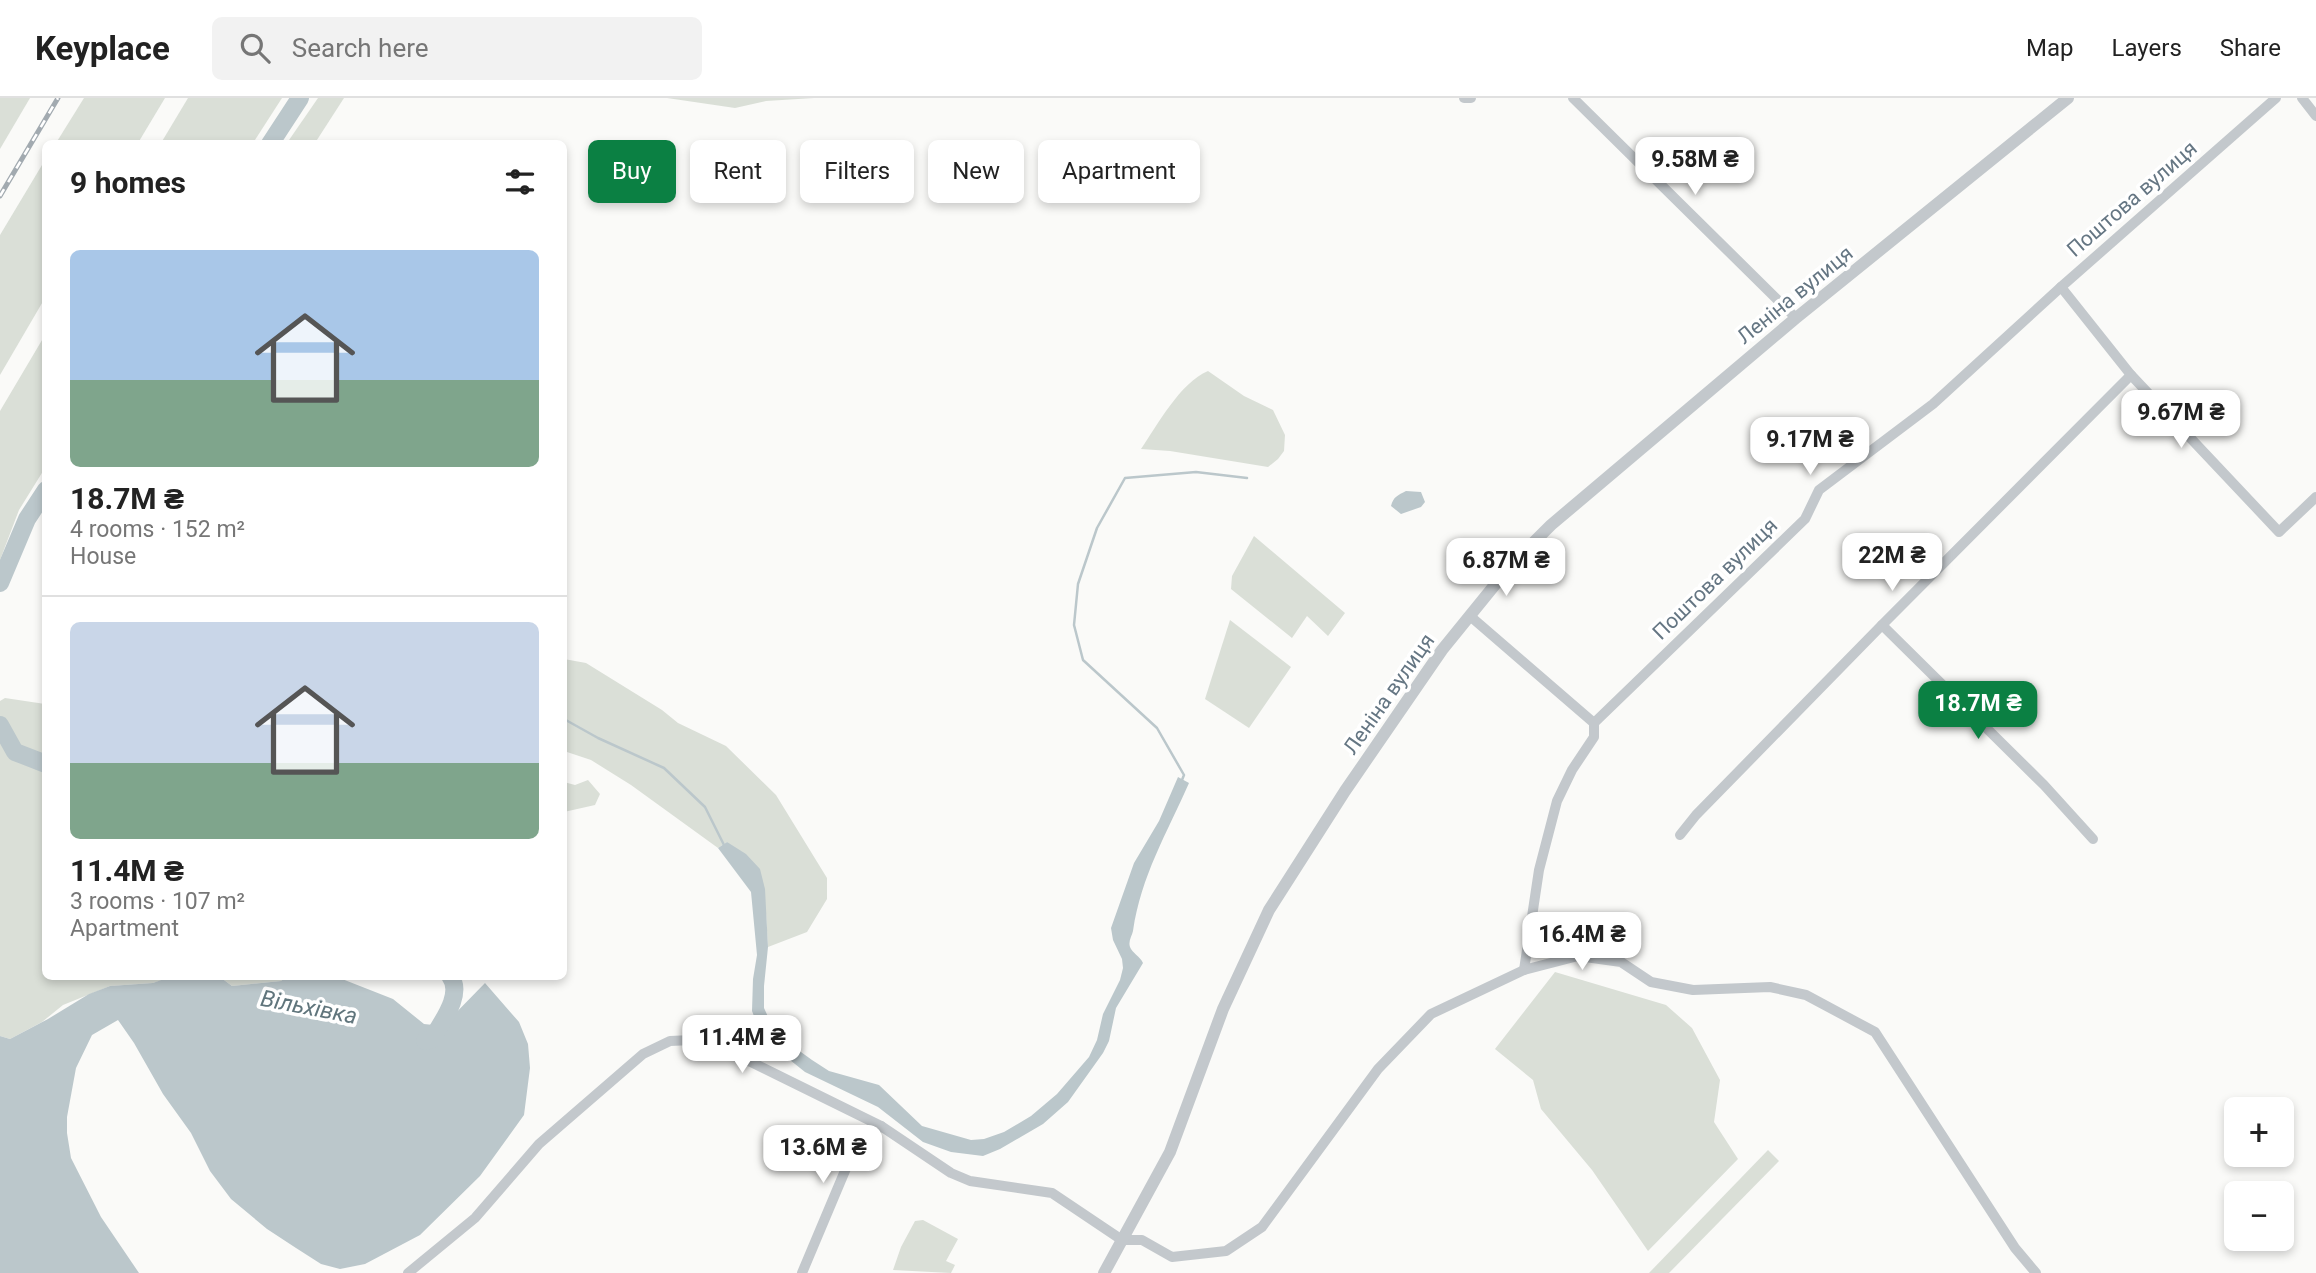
<!DOCTYPE html>
<html lang="en">
<head>
<meta charset="utf-8">
<style>
	:root { --surface:#fff; --page:#f2f2f2; --text:#222; --muted:#767676; --line:#e0e0e0; --accent:#0b8043 }
	body { margin:0; font-family:Roboto,sans-serif; background:var(--page); color:var(--text); height:100vh; display:flex; flex-direction:column; font-size:26px; white-space:nowrap }
	* { box-sizing:border-box; margin:0 }
	p { font-size:23px; color:var(--muted) }
	.icon { flex:none; width:38px; height:38px; fill:none; stroke:currentColor; stroke-width:2; stroke-linecap:round; stroke-linejoin:round }
	.map { position:relative; flex:1; overflow:hidden }
	.sheet { position:absolute; left:42px; top:42px; width:525px; height:840px; display:flex; flex-direction:column; background:var(--surface); border-radius:10px; box-shadow:0 4px 10px #0003 }
	.sheet>* { flex:none }
	.guide { position:absolute; left:588px; top:42px; width:665px; height:63px; display:flex; gap:14px }
	.controls { position:absolute; left:2224px; top:999px; display:grid; gap:14px }
	.controls a { display:grid; place-items:center; width:70px; height:70px; border-radius:10px; background:var(--surface); box-shadow:0 4px 10px #0003; font-size:35px }
	.price { position:absolute; translate:-50% -60px; padding:0 16px; border-radius:14px; background:#fff; color:#222; font-size:23px; line-height:46px; filter:drop-shadow(0 2px 4px #0008) }
	.price::after { content:''; position:absolute; left:50%; top:42px; width:21px; height:16px; margin-left:-10px; background:inherit; clip-path:polygon(0 0,100% 0,50% 100%) }
	.price.current { background:var(--accent); color:#fff }
	ul { padding:0; list-style:none }
	li { display:grid; align-content:center; gap:14px; height:371px; padding:0 28px }
	li+li { border-top:2px solid var(--line) }
	li span { display:grid; place-items:center; height:217px; border-radius:10px; color:#555 }
	li>.icon { margin-inline-start:auto }
	span .icon { width:126px; height:126px; fill:#fffc; stroke-width:1 }
	li b { font-size:30px }
	h2 { display:flex; justify-content:space-between; align-items:center; height:84px; padding:0 28px; font-size:30px }
	.chip { padding:0 24px; border-radius:10px; background:var(--surface); box-shadow:0 4px 10px #0003; font-size:24px; line-height:63px }
	.chip.current { background:var(--accent); color:#fff }
	header { display:flex; align-items:center; gap:42px; box-sizing:border-box; height:98px; padding:0 35px; background:var(--surface); border-bottom:2px solid var(--line) }
	header strong { font-size:33px }
	nav { display:flex; gap:38px; margin-inline-start:auto; font-size:24px }
	.search { width:490px; height:63px; background:var(--page); display:flex; align-items:center; gap:18px; box-sizing:border-box; padding:0 24px; border-radius:10px; color:var(--muted); font-size:26px }
	.map>svg:first-child { display:block }
	.green { fill:#dadfd7 }
	.water { fill:#bbc7cb }
	.lines { fill:none; stroke-linecap:round; stroke-linejoin:round }
	.stream { stroke:#bbc7cb; stroke-width:2.5 }
	.river { stroke:#bbc7cb; stroke-width:18 }
	.minor { stroke:#c3c8cc; stroke-width:10 }
	.tertiary { stroke:#c3c8cc; stroke-width:12 }
	.rail-casing { stroke:#a2aab0; stroke-width:5 }
	.rail { stroke:#fff; stroke-width:2.5; stroke-dasharray:8; stroke-linecap:butt }
	.labels { text-anchor:middle; stroke-width:7; stroke-linejoin:round; paint-order:stroke }
	.street-label { font-size:21px; fill:#657683; stroke:#fff }
	.water-label { font-size:23px; font-style:italic; fill:#60757c; stroke:#fff }
</style>
</head>
<body>
<header>
<strong>Keyplace</strong>
<div class="search"><svg class="icon" aria-label="search" viewBox="0 0 24 24"><circle cx="10" cy="10" r="6"/><path d="M15 15l6 6"/></svg>Search here</div>
<nav><a>Map</a><a>Layers</a><a>Share</a></nav>
</header>
<div class="map">
<svg width="2316" height="1175" viewBox="0 0 2316 1175">
	<rect width="100%" height="100%" fill="#fafaf8"/>
	<!-- green -->
	<g class="green">
		<polygon points="0,0 30,0 0,51"/>
		<polygon points="84,0 165,0 138,45 56,45"/>
		<polygon points="188,0 282,0 253,45 161,45"/>
		<polygon points="318,0 344,0 315,45 287,45"/>
		<polygon points="667,0 814,0 766,3 735,10"/>
		<polygon points="45,62 45,200 0,277 0,137"/>
		<polygon points="45,237 45,370 19,412 0,462 0,313"/>
		<path d="M1208,273L1244,298L1273,312L1285,337L1284,353L1278,361L1268,369L1170,353L1141,351C1158,326 1180,285 1208,273Z"/>
		<polygon points="1254,438 1345,515 1328,538 1307,518 1292,540 1231,491 1232,478"/>
		<polygon points="1230,522 1291,569 1249,630 1205,601"/>
		<polygon points="564,561 586,565 662,612 678,625 726,648 776,697 827,780 827,801 807,834 768,849 766,815 727,744 718,750 631,687 591,662 564,653"/>
		<polygon points="5,600 45,606 46,878 172,879 153,885 110,888 63,907 42,924 10,941 0,938 0,603"/>
		<polygon points="588,682 600,696 595,707 564,714 564,684 575,687"/>
		<polygon points="1555,874 1666,907 1692,930 1720,982 1714,1024 1738,1061 1648,1153 1592,1072 1541,1011 1533,982 1495,951"/>
		<polygon points="220,879 286,879 281,883 232,888"/>
		<polygon points="1768,1052 1779,1063 1669,1175 1649,1175"/>
		<polygon points="923,1122 958,1141 946,1163 955,1167 951,1175 893,1172 901,1149 915,1123"/>
	</g>
	<!-- water -->
	<g class="water">
		<path d="M1406,393L1421,394L1425,404L1421,409L1401,416L1391,408C1393,399 1398,397 1406,393Z"/>
		<path d="M1178,679L1189,685C1167,735 1141,778 1133,833C1132,838 1128,843 1130,849C1132,855 1140,858 1143,865L1116,910L1109,943L1103,955L1068,1004L1043,1026L1000,1051L983,1058L951,1054L923,1044L878,1009L805,974L770,946L759,931L752,913L753,881L757,857L751,794L718,750L727,744L746,756L760,771L765,791L768,849L764,888V910L776,936L812,962L829,973L879,987L922,1028L971,1042L984,1041L1004,1034L1031,1018L1057,996L1089,959L1097,942L1103,916L1120,882L1123,870L1122,861L1113,842L1111,830L1134,765L1159,723Z"/>
		<polygon points="172,878 220,879 232,888 281,883 286,879 337,879 393,901 424,926 443,928 485,885 519,924 528,946 530,970 524,1017 480,1078 420,1137 365,1166 340,1171 321,1166 296,1150 267,1131 231,1101 210,1073 191,1035 163,996 134,945 118,922 92,937 76,970 67,1019 67,1035 71,1060 101,1119 139,1175 0,1175 0,938 10,941 48,921 89,896 110,888 153,885"/>
	</g>
	<g class="lines">
		<!-- stream -->
		<g class="stream">
			<polyline points="564,621 598,640 664,670 705,709 725,749"/>
			<polyline points="1182,682 1184,677 1157,630 1083,562 1074,527 1078,486 1097,430 1125,380 1196,374 1247,380"/>
		</g>
		<!-- river -->
		<g class="river">
			<polyline points="270,46 300,0"/>
			<polyline points="0,485 27,421 46,392"/>
			<polyline points="0,627 15,654 46,666"/>
			<path d="M425,943L432,941C441,925 464,896 450,878"/>
		</g>
		<!-- minor -->
		<g class="minor">
			<polyline points="1464,0 1471,0"/>
			<polyline points="1573,0 1796,220"/>
			<polyline points="2302,0 2316,18"/>
			<polyline points="2061,189 2131,277 2279,434 2316,399"/>
			<polyline points="1470,518 1594,625"/>
			<polyline points="1882,527 2044,687 2093,741"/>
			<polyline points="1680,737 1696,717 1882,527 2131,277"/>
			<polyline points="1524,872 1539,772 1557,703 1572,672 1594,639 1594,625 1805,421 1819,392 1933,306 2061,189 2276,0"/>
			<polyline points="408,1175 475,1120 539,1046 643,956 670,943 692,942 751,964 881,1028 951,1075 970,1083 1052,1095 1122,1142 1142,1142 1172,1159 1226,1153 1262,1129 1378,971 1431,916 1524,872 1578,858 1621,864 1651,884 1693,892 1770,889 1806,897 1875,934 2015,1150 2036,1175"/>
			<polyline points="802,1175 855,1049 881,1028"/>
		</g>
		<!-- tertiary -->
		<polyline class="tertiary" points="1104,1175 1170,1054 1223,911 1269,812 1345,693 1442,552 1511,467 1551,427 1796,220 2068,0"/>
		<defs>
			<polyline id="rail" points="0,98 58,0"/>
		</defs>
		<!-- rail casing -->
		<use href="#rail" class="rail-casing"/>
		<!-- rail -->
		<use href="#rail" class="rail"/>
	</g>
	<g class="labels">
		<!-- street labels -->
		<g class="street-label">
			<text transform="translate(2132 101) rotate(-41)" y="7">Поштова вулиця</text>
			<text transform="translate(1795 197) rotate(-39)" y="7">Леніна вулиця</text>
			<text transform="translate(1715 481) rotate(-44)" y="7">Поштова вулиця</text>
			<text transform="translate(1389 596) rotate(-55)" y="7">Леніна вулиця</text>
		</g>
		<!-- water labels -->
		<g class="water-label">
			<text transform="translate(309 909) rotate(11)" y="8">Вільхівка</text>
		</g>
	</g>
</svg>
<div class="controls">
<a>+</a>
<a>−</a>
</div>
<b class="price" style="left:1695px;top:99px">9.58M ₴</b>
<b class="price" style="left:2181px;top:352px">9.67M ₴</b>
<b class="price" style="left:1810px;top:379px">9.17M ₴</b>
<b class="price" style="left:1892px;top:495px">22M ₴</b>
<b class="price" style="left:1506px;top:500px">6.87M ₴</b>
<b class="price current" style="left:1978px;top:643px">18.7M ₴</b>
<b class="price" style="left:1582px;top:874px">16.4M ₴</b>
<b class="price" style="left:742px;top:977px">11.4M ₴</b>
<b class="price" style="left:823px;top:1087px">13.6M ₴</b>
<div class="guide">
<a class="chip current">Buy</a>
<a class="chip">Rent</a>
<a class="chip">Filters</a>
<a class="chip">New</a>
<a class="chip">Apartment</a>
</div>
<section class="sheet">
<h2>9 homes<svg class="icon" aria-label="filters" viewBox="0 0 24 24"><path d="M4 7h16M4 17h16"/><circle cx="9" cy="7" r="2"/><circle cx="15" cy="17" r="2"/></svg></h2>
<ul>
<li><span style="background:linear-gradient(#a9c7e8 60%,#7fa58c 0)"><svg class="icon" aria-label="home" viewBox="0 0 24 24"><path d="M3 11l9-7 9 7M6 9v11h12V9"/></svg></span><div><b>18.7M ₴</b><p>4 rooms · 152 m²</p><p>House</p></div></li>
<li><span style="background:linear-gradient(#c9d6e8 65%,#7fa58c 0)"><svg class="icon" aria-label="home" viewBox="0 0 24 24"><path d="M3 11l9-7 9 7M6 9v11h12V9"/></svg></span><div><b>11.4M ₴</b><p>3 rooms · 107 m²</p><p>Apartment</p></div></li>
</ul>
</section>
</div>
</body>
</html>
